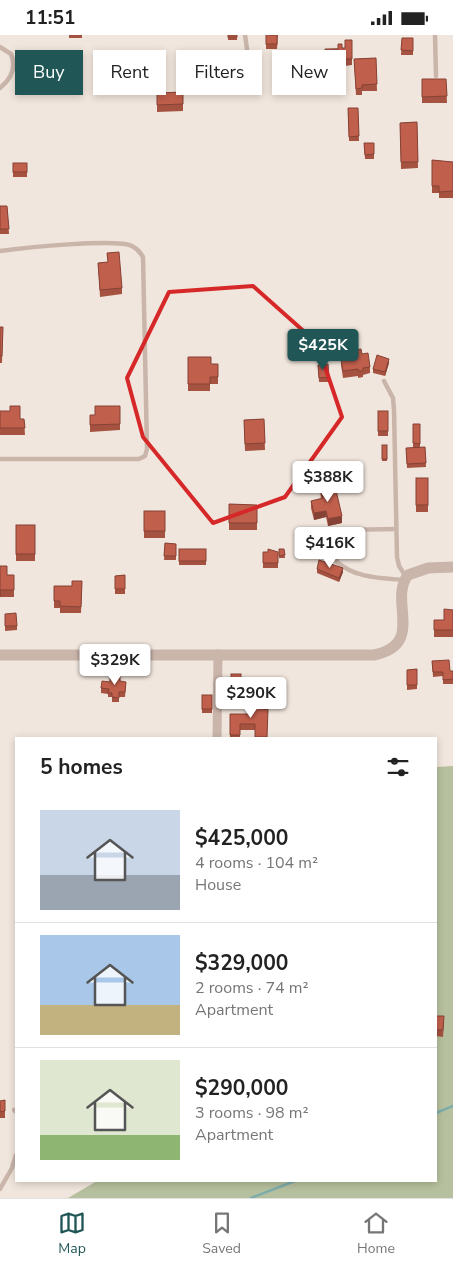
<!DOCTYPE html>
<html lang="en">
<head>
<meta charset="utf-8">
<style>
	:root { --surface:#fff; --page:#f6f6f6; --text:#222; --muted:#767676; --line:#e0e0e0; --accent:#205655 }
	body { margin:0; font-family:"Nunito Sans",sans-serif; background:var(--page); color:var(--text); height:100vh; display:flex; flex-direction:column; font-size:19px; white-space:nowrap }
	* { box-sizing:border-box; margin:0 }
	p { font-size:16px; color:var(--muted) }
	.icon { flex:none; width:28px; height:28px; fill:none; stroke:currentColor; stroke-width:2; stroke-linecap:round; stroke-linejoin:round }
	.map { position:relative; flex:1; overflow:hidden }
	.drawer { position:absolute; left:15px; top:702px; width:422px; height:445px; display:flex; flex-direction:column; background:var(--surface); border-radius:0px; box-shadow:0 2px 8px #0003 }
	.drawer>* { flex:none }
	.top-card { position:absolute; left:15px; top:15px; width:424px; height:45px; display:flex; gap:10px }
	.price { position:absolute; translate:-50% -42px; padding:0 11px; border-radius:5px; background:#fff; color:#222; font-size:16px; line-height:32px; filter:drop-shadow(0 1px 2px #0008) }
	.price::after { content:''; position:absolute; left:50%; top:30px; width:15px; height:11px; margin-left:-8px; background:inherit; clip-path:polygon(0 0,100% 0,50% 100%) }
	.price.current { background:var(--accent); color:#fff }
	ul { padding:0; list-style:none }
	li { display:flex; align-items:center; gap:15px; height:125px; padding:0 25px }
	li+li { border-top:1px solid var(--line) }
	li span { display:grid; place-items:center; flex:none; width:140px; height:100px; border-radius:0px; color:#555 }
	li>.icon { margin-inline-start:auto }
	span .icon { width:60px; height:60px; fill:#fffc; stroke-width:1 }
	li b { font-size:21px }
	h2 { display:flex; justify-content:space-between; align-items:center; height:60px; padding:0 25px; font-size:21px }
	.chip { padding:0 18px; border-radius:0px; background:var(--surface); box-shadow:0 2px 8px #0003; font-size:18px; line-height:45px }
	.chip.current { background:var(--accent); color:#fff }
	.status { display:flex; justify-content:space-between; align-items:center; height:35px; padding:0 25px; background:var(--surface); direction:ltr }
	.status svg { height:14px; fill:currentColor }
	.dock { display:flex; justify-content:space-around; align-items:center; height:70px; border-top:1px solid var(--line); background:var(--surface); font-size:14px; color:var(--muted) }
	.dock a { display:grid; justify-items:center; gap:2px }
	.dock .current { color:var(--accent) }
	.map>svg:first-child { display:block }
	.green { fill:#b7c09e }
	.lines { fill:none; stroke-linecap:round; stroke-linejoin:round }
	.stream { stroke:#7dadab; stroke-width:2.5 }
	.service { stroke:#c9b5aa; stroke-width:4.5 }
	.minor { stroke:#c9b5aa; stroke-width:9 }
	.tertiary { stroke:#c9b5aa; stroke-width:11 }
	.wall { fill:#a55241 }
	.shaded-wall { fill:#864235 }
	.building { fill:#c05f4c; stroke:#864235 }
	.marked { fill:none; stroke:#d62828; stroke-width:4; stroke-linejoin:round }
</style>
</head>
<body>
<div class="status"><b>11:51</b><svg viewBox="0 0 49 12"><path d="M0 12V9h3v3zM5 12V6h3v6zM10 12V3h3v9zM15 12V0h3v12zM26 1h20v11H26zM47 4h2v5h-2z"/></svg></div>
<div class="map">
<svg width="453" height="1163" viewBox="0 0 453 1163">
	<rect width="100%" height="100%" fill="#f1e6dd"/>
	<!-- green -->
	<polygon class="green" points="453,731 453,1163 68,1163 97,1146 436,1146 436,732"/>
	<g class="lines">
		<!-- stream -->
		<g class="stream">
			<polyline points="436,1078 453,1071"/>
			<polyline points="251,1163 295,1146"/>
		</g>
		<!-- service -->
		<g class="service">
			<polyline points="245,0 247,14"/>
			<polyline points="435,0 436,41"/>
			<path d="M0,12L11,19C17,33 11,44 0,53"/>
			<path d="M0,216C23,213 116,203 132,211C138,214 140,217 143,222L147,414L145,421L139,424H0"/>
			<polyline points="384,346 393,363 394,375 397,522 399,531 406,542"/>
			<path d="M396,494L341,495L335,507L337,527C355,543 380,543 404,545"/>
			<polyline points="14,1075 16,1077"/>
			<polyline points="0,1154 12,1133 16,1120"/>
		</g>
		<!-- minor -->
		<polyline class="minor" points="217,704 218,619"/>
		<!-- tertiary -->
		<path class="tertiary" d="M0,620H374C426,609 388,566 408,540L428,533L453,532"/>
	</g>
	<!-- wall -->
	<g class="wall">
		<rect x="69" y="0" width="13" height="3"/>
		<rect x="228" y="0" width="9" height="5"/>
		<polygon points="266,0 278,0 277,14 266,14"/>
		<polygon points="402,3 413,3 413,20 401,20"/>
		<polygon points="352,5 352,30 345,31 345,40 336,41 336,31 325,32 325,14 345,13"/>
		<polygon points="245,16 259,16 260,49 246,49"/>
		<polygon points="145,20 147,45 133,45 133,33 135,33 134,21"/>
		<polygon points="376,23 377,56 362,56 362,60 356,60 354,24"/>
		<polygon points="422,44 446,44 447,68 422,68"/>
		<polygon points="183,57 183,76 157,77 157,58"/>
		<polygon points="348,73 358,73 359,106 349,106"/>
		<polygon points="417,87 418,133 401,134 400,88"/>
		<polygon points="364,108 374,108 374,124 365,124"/>
		<polygon points="432,125 453,127 453,163 439,163 439,158 432,158"/>
		<rect x="13" y="128" width="14" height="14"/>
		<polygon points="0,171 7,171 9,199 0,199"/>
		<polygon points="107,218 122,253 122,259 100,262 98,228 108,227"/>
		<polygon points="0,292 3,292 2,328 0,328"/>
		<polygon points="353,315 362,319 370,332 370,338 363,340 363,342 358,343 358,341 343,343 341,330 341,324 353,321"/>
		<polygon points="188,322 211,329 218,329 218,349 210,349 210,356 188,356"/>
		<polygon points="389,328 385,341 373,338 373,334"/>
		<polygon points="328,329 329,347 319,347 318,330"/>
		<polygon points="120,371 120,395 90,397 90,380 95,380"/>
		<polygon points="0,376 20,384 24,384 25,400 0,400"/>
		<rect x="378" y="376" width="10" height="25"/>
		<polygon points="264,384 265,415 245,416 244,385"/>
		<polygon points="413,389 420,389 420,412 425,412 426,432 407,433 406,413 413,413"/>
		<rect x="382" y="410" width="5" height="16"/>
		<rect x="416" y="443" width="12" height="34"/>
		<polygon points="320,454 342,488 328,491 326,482 314,485 311,473 311,466 321,464"/>
		<polygon points="229,469 257,470 257,495 229,495"/>
		<rect x="144" y="476" width="21" height="27"/>
		<rect x="16" y="490" width="19" height="36"/>
		<polygon points="165,508 176,509 176,525 164,525"/>
		<rect x="179" y="514" width="27" height="16"/>
		<polygon points="279,514 284,514 285,523 279,523"/>
		<rect x="263" y="517" width="15" height="16"/>
		<polygon points="0,531 7,540 14,540 14,562 0,562 0,569"/>
		<polygon points="317,534 343,537 339,547 317,538"/>
		<polygon points="125,540 125,559 115,559 115,541"/>
		<polygon points="82,546 81,578 60,578 60,573 54,573 54,551 72,551"/>
		<polygon points="453,575 453,602 434,602 434,585 444,585"/>
		<polygon points="5,579 17,591 17,595 5,596"/>
		<polygon points="432,626 450,636 453,636 453,649 443,649 443,641 433,642"/>
		<polygon points="417,634 417,654 407,655 407,635"/>
		<rect x="231" y="639" width="10" height="26"/>
		<polygon points="120,646 126,651 125,662 119,662 119,667 112,667 112,662 108,662 108,659 101,658 101,653 110,647"/>
		<rect x="202" y="660" width="10" height="18"/>
		<polygon points="260,674 268,674 267,704 255,704 255,695 240,695 240,704 230,704 230,679 252,679"/>
		<polygon points="436,981 444,988 443,1002 436,1001"/>
		<polygon points="5,1065 5,1083 0,1083 0,1066"/>
	</g>
	<!-- shaded-wall -->
	<g class="shaded-wall">
		<polygon points="389,324 389,328 385,341 385,337"/>
		<polygon points="326,476 326,482 314,485 314,478"/>
		<polygon points="342,481 342,488 328,491 328,484"/>
		<polygon points="343,533 343,537 339,547 339,543"/>
	</g>
	<!-- building -->
	<g class="building">
		<rect x="228" y="0" width="9" height="2"/>
		<rect x="266" y="0" width="11" height="9"/>
		<polygon points="402,3 413,3 413,16 401,15"/>
		<polygon points="345,5 352,5 352,24 345,24 345,34 336,34 336,25 325,25 325,14 338,14 338,9 342,9 342,13 345,13"/>
		<polygon points="245,16 259,16 260,43 246,43"/>
		<polygon points="145,20 146,29 135,29 134,21"/>
		<polygon points="376,23 377,49 362,50 362,53 356,54 354,24"/>
		<polygon points="146,32 147,40 133,41 133,33"/>
		<polygon points="422,44 446,44 447,61 422,62"/>
		<polygon points="183,57 183,69 157,70 157,58"/>
		<polygon points="348,73 358,73 359,101 349,102"/>
		<polygon points="417,87 418,127 401,127 400,88"/>
		<polygon points="364,108 374,108 374,119 365,120"/>
		<polygon points="432,125 453,127 453,156 439,157 439,151 432,151"/>
		<rect x="13" y="128" width="14" height="9"/>
		<polygon points="0,171 7,171 9,194 0,194"/>
		<polygon points="119,217 122,253 100,255 98,228 108,227 107,218"/>
		<polygon points="0,292 3,292 2,321 0,321"/>
		<polygon points="361,314 362,319 368,318 370,332 363,333 363,336 358,336 358,334 343,336 341,324 354,321 353,315"/>
		<polygon points="377,320 389,324 385,337 373,334"/>
		<polygon points="188,322 211,322 211,329 218,329 218,342 210,342 210,349 188,349"/>
		<polygon points="328,329 329,342 319,343 318,330"/>
		<polygon points="10,371 20,371 20,384 24,384 25,393 0,393 0,376 10,376"/>
		<polygon points="95,371 120,371 120,389 90,390 90,380 95,380"/>
		<rect x="378" y="376" width="10" height="20"/>
		<polygon points="264,384 265,408 245,409 244,385"/>
		<polygon points="413,389 420,389 420,409 413,408"/>
		<rect x="382" y="410" width="5" height="14"/>
		<polygon points="425,412 426,428 407,429 406,413"/>
		<rect x="416" y="443" width="12" height="27"/>
		<polygon points="335,451 342,481 328,484 326,476 314,478 311,466 323,463 320,454"/>
		<polygon points="229,469 257,470 257,488 229,488"/>
		<rect x="144" y="476" width="21" height="20"/>
		<rect x="16" y="490" width="19" height="29"/>
		<polygon points="165,508 176,509 176,521 164,521"/>
		<rect x="179" y="514" width="27" height="12"/>
		<polygon points="268,514 278,517 278,528 263,528 263,517 268,517"/>
		<polygon points="279,514 284,514 285,520 279,521"/>
		<polygon points="319,525 343,533 339,543 317,534"/>
		<polygon points="0,531 7,531 7,540 14,540 14,555 0,555 0,562"/>
		<polygon points="125,540 125,554 115,554 115,541"/>
		<polygon points="72,546 82,546 81,572 60,571 60,566 54,566 54,551 72,551"/>
		<polygon points="444,574 453,575 453,595 434,595 434,585 444,585"/>
		<polygon points="16,578 17,591 5,591 5,579"/>
		<polygon points="449,625 450,636 453,636 453,644 443,645 443,637 433,637 432,626"/>
		<polygon points="417,634 417,650 407,650 407,635"/>
		<rect x="231" y="639" width="10" height="22"/>
		<polygon points="115,641 120,641 120,646 126,647 125,657 119,657 119,663 112,662 112,658 108,658 109,654 101,653 102,646 110,647 110,643 115,644"/>
		<polygon points="252,658 260,658 260,674 268,674 267,702 255,702 255,689 240,689 240,700 230,700 230,679 252,679"/>
		<rect x="202" y="660" width="10" height="14"/>
		<polygon points="436,981 444,981 443,995 436,995"/>
		<polygon points="5,1065 5,1076 0,1077 0,1066"/>
	</g>
	<!-- marked area -->
	<path class="marked" d="M253,251L317,308L342,382L285,462L213,488L143,402L127,343L169,257Z"/>
</svg>
<b class="price current" style="left:323px;top:336px">$425K</b>
<b class="price" style="left:328px;top:468px">$388K</b>
<b class="price" style="left:330px;top:534px">$416K</b>
<b class="price" style="left:115px;top:651px">$329K</b>
<b class="price" style="left:251px;top:684px">$290K</b>
<div class="top-card">
<a class="chip current">Buy</a>
<a class="chip">Rent</a>
<a class="chip">Filters</a>
<a class="chip">New</a>
</div>
<section class="drawer">
<h2>5 homes<svg class="icon" aria-label="filters" viewBox="0 0 24 24"><path d="M4 7h16M4 17h16"/><circle cx="9" cy="7" r="2"/><circle cx="15" cy="17" r="2"/></svg></h2>
<ul>
<li><span style="background:linear-gradient(#c9d6e8 65%,#9aa5b1 0)"><svg class="icon" aria-label="home" viewBox="0 0 24 24"><path d="M3 11l9-7 9 7M6 9v11h12V9"/></svg></span><div><b>$425,000</b><p>4 rooms · 104 m²</p><p>House</p></div></li>
<li><span style="background:linear-gradient(#a9c7e8 70%,#c2b280 0)"><svg class="icon" aria-label="home" viewBox="0 0 24 24"><path d="M3 11l9-7 9 7M6 9v11h12V9"/></svg></span><div><b>$329,000</b><p>2 rooms · 74 m²</p><p>Apartment</p></div></li>
<li><span style="background:linear-gradient(#dfe7d0 75%,#8fb573 0)"><svg class="icon" aria-label="home" viewBox="0 0 24 24"><path d="M3 11l9-7 9 7M6 9v11h12V9"/></svg></span><div><b>$290,000</b><p>3 rooms · 98 m²</p><p>Apartment</p></div></li>
</ul>
</section>
</div>
<nav class="dock">
<a class="current"><svg class="icon" aria-label="map" viewBox="0 0 24 24"><path d="M3 6l6-2 6 2 6-2v14l-6 2-6-2-6 2zM9 4v14M15 6v14"/></svg>Map</a>
<a><svg class="icon" aria-label="saved" viewBox="0 0 24 24"><path d="M7 4h10v16l-5-4-5 4z"/></svg>Saved</a>
<a><svg class="icon" aria-label="home" viewBox="0 0 24 24"><path d="M3 11l9-7 9 7M6 9v11h12V9"/></svg>Home</a>
</nav>
</body>
</html>
